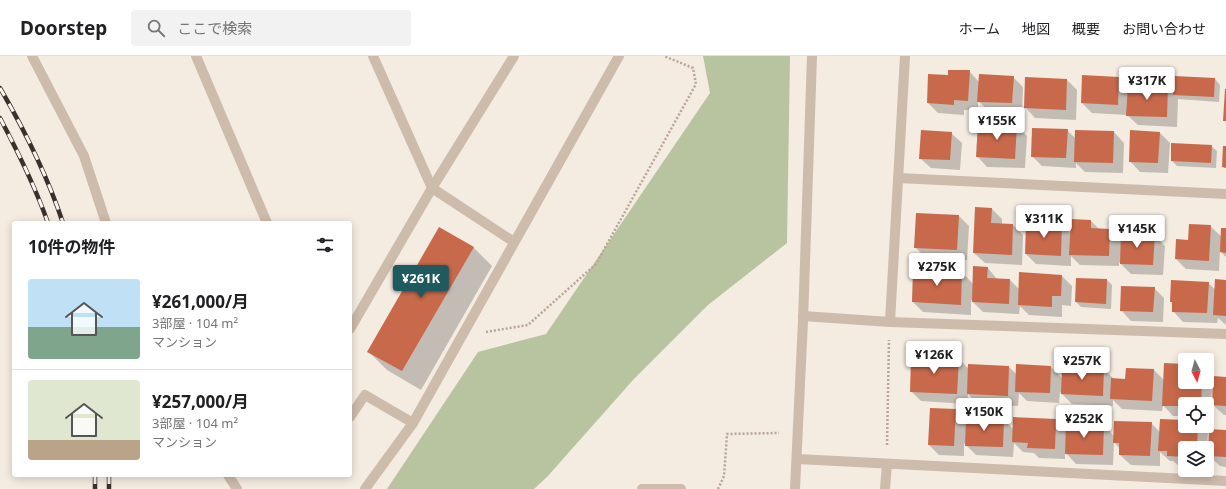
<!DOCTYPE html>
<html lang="ja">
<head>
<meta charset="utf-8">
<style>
	:root { --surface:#fff; --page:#f2f2f2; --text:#202124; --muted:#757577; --line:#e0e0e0; --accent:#1f5a5e }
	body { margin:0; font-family:"Noto Sans","Noto Sans JP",sans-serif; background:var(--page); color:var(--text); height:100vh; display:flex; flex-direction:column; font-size:15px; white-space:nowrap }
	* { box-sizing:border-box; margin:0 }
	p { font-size:13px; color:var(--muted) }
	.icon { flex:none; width:22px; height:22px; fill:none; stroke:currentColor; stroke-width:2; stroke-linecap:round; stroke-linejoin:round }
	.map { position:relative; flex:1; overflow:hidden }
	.sheet { position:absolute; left:12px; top:165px; width:340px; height:256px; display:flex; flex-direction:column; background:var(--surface); border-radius:4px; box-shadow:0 2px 10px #0003 }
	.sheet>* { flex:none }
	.needle { width:26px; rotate:174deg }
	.tools { position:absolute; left:1178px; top:297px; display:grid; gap:8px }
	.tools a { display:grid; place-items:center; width:36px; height:36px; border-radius:4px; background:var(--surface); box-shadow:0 2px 10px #0003; font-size:20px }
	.price { position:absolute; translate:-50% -34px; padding:0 9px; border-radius:4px; background:#fff; color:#222; font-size:13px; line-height:26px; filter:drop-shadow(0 1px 2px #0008) }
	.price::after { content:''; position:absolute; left:50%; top:24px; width:12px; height:9px; margin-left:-6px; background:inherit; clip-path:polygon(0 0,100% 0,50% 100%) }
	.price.selected { background:var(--accent); color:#fff }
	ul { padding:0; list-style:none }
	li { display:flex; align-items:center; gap:12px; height:100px; padding:0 16px }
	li+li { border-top:1px solid var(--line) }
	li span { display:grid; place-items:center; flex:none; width:112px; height:80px; border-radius:4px; color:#555 }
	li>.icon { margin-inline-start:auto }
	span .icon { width:48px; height:48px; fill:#fffc; stroke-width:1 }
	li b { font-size:17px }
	h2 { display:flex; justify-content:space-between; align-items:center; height:48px; padding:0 16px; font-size:17px }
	header { display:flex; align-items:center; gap:24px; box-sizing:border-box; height:56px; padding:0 20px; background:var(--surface); border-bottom:1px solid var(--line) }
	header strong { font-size:19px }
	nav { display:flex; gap:22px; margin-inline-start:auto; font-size:14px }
	.search { width:280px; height:36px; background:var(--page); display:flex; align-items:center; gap:10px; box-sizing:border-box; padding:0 14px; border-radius:4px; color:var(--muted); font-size:15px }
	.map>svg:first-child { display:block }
	.green { fill:#b8c4a0 }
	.shadow { fill:#0003 }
	.building { fill:#c8694b }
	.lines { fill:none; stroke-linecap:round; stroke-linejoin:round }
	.path { stroke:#b9a596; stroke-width:2.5; stroke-dasharray:2 2; stroke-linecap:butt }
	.minor { stroke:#cdbbac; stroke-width:10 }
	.rail-casing { stroke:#3b302b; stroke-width:4.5 }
	.rail { stroke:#fbf5ee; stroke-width:3; stroke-dasharray:9; stroke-linecap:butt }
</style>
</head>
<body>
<header>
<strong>Doorstep</strong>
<div class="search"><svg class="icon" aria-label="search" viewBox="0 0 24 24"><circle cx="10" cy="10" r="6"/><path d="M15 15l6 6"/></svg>ここで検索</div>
<nav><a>ホーム</a><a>地図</a><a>概要</a><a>お問い合わせ</a></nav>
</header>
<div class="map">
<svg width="1226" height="433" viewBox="0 0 1226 433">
	<rect width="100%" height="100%" fill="#f4ebe1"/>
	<!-- green -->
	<polygon class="green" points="703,0 790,0 787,187 708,249 633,324 547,421 534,433 387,433 478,296 546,278 710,37"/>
	<!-- shadow -->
	<g class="shadow">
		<polygon points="969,15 979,26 1013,21 1023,31 1022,57 989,55 978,45 978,55 964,54 964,59 938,57 928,47 949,20"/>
		<polygon points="1083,20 1119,22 1129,32 1168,31 1174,37 1215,23 1220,29 1219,46 1178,43 1177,71 1138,69 1127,59 1092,57 1082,47"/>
		<polygon points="1067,24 1077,34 1076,64 1035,62 1025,51"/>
		<polygon points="1016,69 1027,80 1025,112 987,111 977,100"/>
		<polygon points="1067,74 1076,83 1076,75 1114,76 1124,87 1123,117 1085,116 1076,107 1076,112 1042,110 1032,100"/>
		<polygon points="1159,76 1170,87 1168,117 1140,116 1130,105"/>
		<polygon points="951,77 962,87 960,114 931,112 920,102"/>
		<polygon points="1211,90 1217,95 1216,112 1177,110 1172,105"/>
		<polygon points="992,153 1002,163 1002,168 1013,169 1023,179 1022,209 985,207 974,197"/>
		<polygon points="959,160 969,170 967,204 926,202 915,191"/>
		<polygon points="1091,165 1099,173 1110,174 1122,186 1154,179 1165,190 1163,219 1131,218 1119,206 1119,210 1080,209 1071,200 1071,210 1036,208 1026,198 1062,168 1071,177"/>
		<polygon points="1210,170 1222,181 1226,173 1226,201 1220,195 1219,215 1186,213 1176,203 1189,185"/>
		<polygon points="473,191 492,210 421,334 387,314 368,295"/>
		<polygon points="987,211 997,223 1010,224 1019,233 1062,220 1072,230 1071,250 1062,249 1062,261 1029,259 1020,250 1019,258 983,256 971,244 971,259 923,256 913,246 962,216 973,228"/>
		<polygon points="1107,224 1112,229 1111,253 1081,251 1076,246"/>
		<polygon points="1226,225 1226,269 1218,262 1217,267 1183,266 1173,255 1173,247 1171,245 1208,227 1216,234"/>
		<polygon points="1154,232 1164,242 1163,266 1131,265 1121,254"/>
		<polygon points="959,303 969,313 1009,311 1017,319 1051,311 1062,322 1104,313 1114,323 1126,324 1154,314 1164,324 1185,309 1185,326 1205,326 1212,333 1210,361 1207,361 1207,348 1185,348 1185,360 1173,360 1163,349 1162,355 1122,353 1113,344 1113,350 1072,348 1060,336 1059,347 1027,345 1019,337 1018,350 978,348 968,338 967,348 921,345 911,335"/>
		<polygon points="1226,322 1226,359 1224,359 1213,349"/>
		<polygon points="955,354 967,366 1004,364 1014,374 1056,364 1067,375 1104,369 1114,380 1151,367 1160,376 1185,365 1185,370 1201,370 1208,376 1207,394 1207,392 1185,392 1185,410 1179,410 1173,405 1170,405 1160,396 1160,410 1131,409 1120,399 1120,393 1114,386 1113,409 1076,408 1065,396 1065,403 1039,402 1034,397 1023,396 1014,387 1013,401 976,399 964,387 964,400 939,399 929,389"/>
		<polygon points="1226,375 1226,411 1220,410 1209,400"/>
	</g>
	<!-- building -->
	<g class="building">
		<polygon points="948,14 970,14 968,45 954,44 954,49 927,47 928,18 948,19"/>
		<polygon points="979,18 1014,20 1012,47 977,46"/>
		<polygon points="1082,19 1119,21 1118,49 1081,47"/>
		<polygon points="1174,20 1215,22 1214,41 1173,39"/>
		<polygon points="1025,21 1067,23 1066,54 1024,52"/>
		<polygon points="1128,28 1168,30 1167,61 1126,60"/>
		<polygon points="1225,33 1226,33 1226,65 1223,65"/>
		<polygon points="978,67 1017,68 1015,103 976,101"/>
		<polygon points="1032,72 1068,73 1066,102 1031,101"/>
		<polygon points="921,74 952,76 950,104 919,103"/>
		<polygon points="1075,74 1114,75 1113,107 1074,106"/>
		<polygon points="1130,74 1160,76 1158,107 1129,106"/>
		<polygon points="1171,87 1212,89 1211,107 1171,105"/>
		<polygon points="1223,90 1226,90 1226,112 1222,111"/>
		<polygon points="975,151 992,152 991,167 1013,168 1012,199 973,197"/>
		<polygon points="916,157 959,159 957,194 914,192"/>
		<polygon points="1071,163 1091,164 1091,172 1110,173 1109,200 1069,199"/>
		<polygon points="1026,166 1062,167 1061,200 1025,198"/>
		<polygon points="1189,168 1211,169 1209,205 1175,203 1176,183 1188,184"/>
		<polygon points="439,171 474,191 402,315 367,296"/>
		<polygon points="1221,172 1226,172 1226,197 1220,196"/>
		<polygon points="1121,177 1155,178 1153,209 1120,208"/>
		<polygon points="973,210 988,211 987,222 1010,223 1009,248 972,246"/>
		<polygon points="913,213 962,215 961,249 912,246"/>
		<polygon points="1019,216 1062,219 1061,240 1052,240 1052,251 1018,249"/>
		<polygon points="1076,222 1107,223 1106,248 1075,246"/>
		<polygon points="1215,223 1226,224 1226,260 1213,259"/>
		<polygon points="1171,224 1209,226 1207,257 1172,256 1172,246 1170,246"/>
		<polygon points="1121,230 1155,231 1153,256 1120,255"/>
		<polygon points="911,300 959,302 957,338 910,336"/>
		<polygon points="1164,307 1185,308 1185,326 1202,326 1201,348 1185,348 1185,350 1162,350"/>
		<polygon points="968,308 1009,310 1008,340 967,338"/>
		<polygon points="1016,308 1051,310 1050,337 1015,336"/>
		<polygon points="1062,310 1104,312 1103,340 1061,338"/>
		<polygon points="1126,312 1154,313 1152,345 1110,343 1111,322 1125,323"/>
		<polygon points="1213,320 1226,321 1226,350 1212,349"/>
		<polygon points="930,352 956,353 954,390 928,389"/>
		<polygon points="966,361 1004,363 1003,391 965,390"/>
		<polygon points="1013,361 1056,363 1055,393 1027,392 1028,387 1012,386"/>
		<polygon points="1160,363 1185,364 1185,370 1198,370 1197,392 1185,392 1185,401 1167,400 1167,395 1158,395"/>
		<polygon points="1114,365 1152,366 1150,400 1119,399 1119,387 1113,387"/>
		<polygon points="1066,366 1104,368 1103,399 1065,398"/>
		<polygon points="1209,373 1226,374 1226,401 1208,400"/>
	</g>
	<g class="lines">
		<!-- path -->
		<g class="path">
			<polyline points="486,276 528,269 596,208 696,28 693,12 664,0"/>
			<polyline points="887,389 889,284"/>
			<polyline points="718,433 724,420 727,378 779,377"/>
		</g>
		<!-- minor -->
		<g class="minor">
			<polyline points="32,0 84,100 106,167"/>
			<polyline points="196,0 267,167"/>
			<polyline points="373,0 432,132 514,186"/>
			<polyline points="898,122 1226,138"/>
			<polyline points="803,260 890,266 1226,278"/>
			<polyline points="890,266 905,0"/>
			<polyline points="350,273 432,132 514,0"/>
			<polyline points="350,361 365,339 413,367"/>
			<polyline points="797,403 1226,425"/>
			<polyline points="228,419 237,433"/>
			<polyline points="365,433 413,367 619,0"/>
			<polyline points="642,433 681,433"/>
			<polyline points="795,433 803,265 812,0"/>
			<polyline points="885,433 887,408"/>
		</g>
		<defs>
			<g id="rail">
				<path d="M0,32C25,75 47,119 63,167"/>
				<path d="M0,62C18,96 35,130 48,167"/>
				<polyline points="95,419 95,433"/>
				<polyline points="109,419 109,433"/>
			</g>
		</defs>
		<!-- rail casing -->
		<use href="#rail" class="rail-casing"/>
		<!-- rail -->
		<use href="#rail" class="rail"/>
	</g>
</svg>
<div class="tools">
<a><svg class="needle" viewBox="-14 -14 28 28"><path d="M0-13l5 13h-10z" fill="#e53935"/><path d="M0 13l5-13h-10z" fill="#757577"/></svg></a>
<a><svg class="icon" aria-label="locate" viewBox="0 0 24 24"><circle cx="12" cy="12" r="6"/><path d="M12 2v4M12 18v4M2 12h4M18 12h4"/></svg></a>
<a><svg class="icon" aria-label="layers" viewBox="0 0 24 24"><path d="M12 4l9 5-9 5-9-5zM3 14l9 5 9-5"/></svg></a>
</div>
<b class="price" style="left:1147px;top:45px">¥317K</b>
<b class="price" style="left:997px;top:85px">¥155K</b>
<b class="price" style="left:1044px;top:183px">¥311K</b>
<b class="price" style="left:1137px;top:193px">¥145K</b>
<b class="price" style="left:937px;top:231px">¥275K</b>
<b class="price selected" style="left:421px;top:243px">¥261K</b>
<b class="price" style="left:934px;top:319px">¥126K</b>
<b class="price" style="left:1082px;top:325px">¥257K</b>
<b class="price" style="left:984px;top:376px">¥150K</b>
<b class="price" style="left:1084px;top:383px">¥252K</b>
<section class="sheet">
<h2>10件の物件<svg class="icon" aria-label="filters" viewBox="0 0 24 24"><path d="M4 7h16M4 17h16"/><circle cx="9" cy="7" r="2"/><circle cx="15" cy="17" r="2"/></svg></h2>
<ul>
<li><span style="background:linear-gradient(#bfe0f5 60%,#7fa58c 0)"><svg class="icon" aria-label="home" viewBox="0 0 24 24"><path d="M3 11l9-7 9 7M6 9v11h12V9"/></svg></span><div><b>¥261,000/月</b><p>3部屋 · 104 m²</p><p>マンション</p></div></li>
<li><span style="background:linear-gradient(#dfe7d0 75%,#b9a48a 0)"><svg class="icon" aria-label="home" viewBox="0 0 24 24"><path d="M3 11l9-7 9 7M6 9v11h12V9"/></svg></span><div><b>¥257,000/月</b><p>3部屋 · 104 m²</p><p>マンション</p></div></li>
</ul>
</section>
</div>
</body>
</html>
